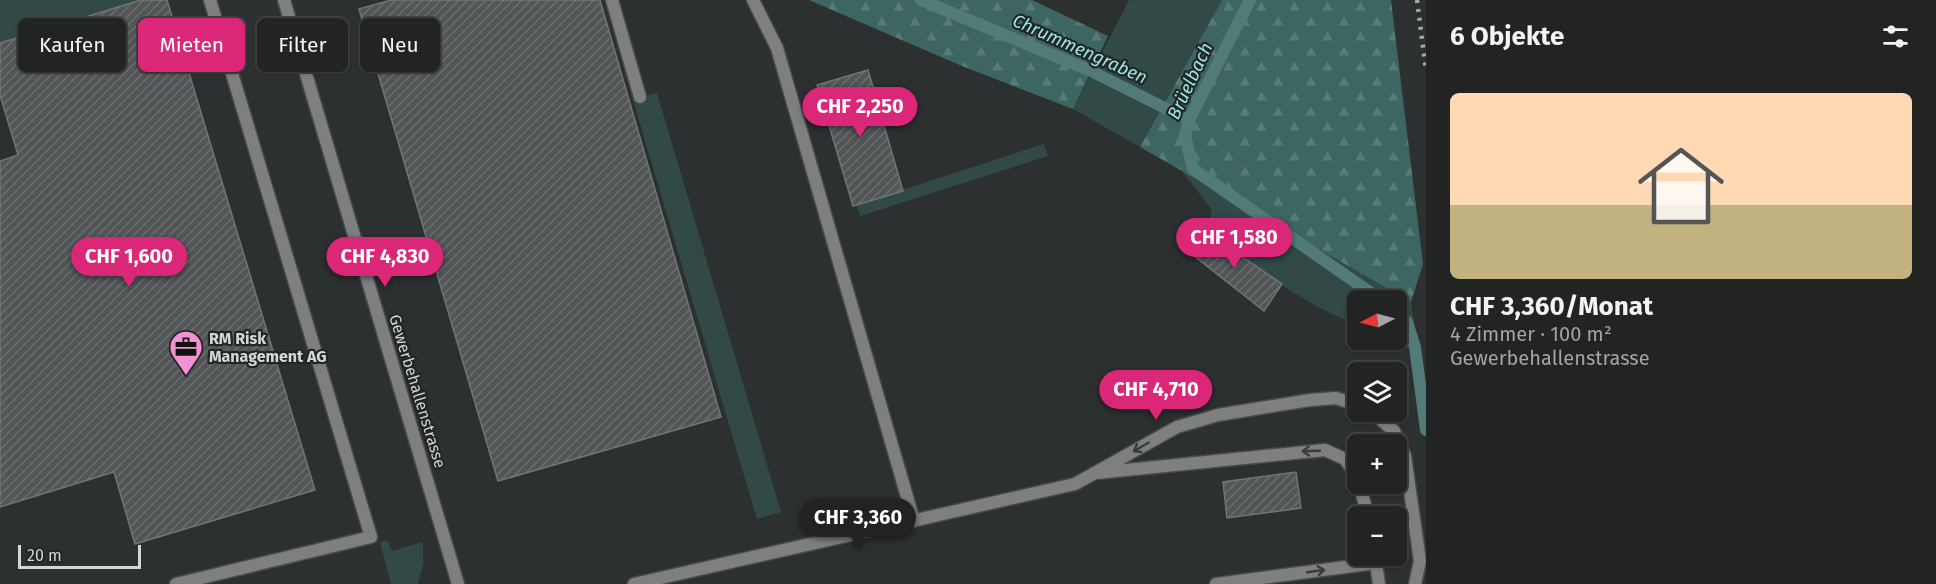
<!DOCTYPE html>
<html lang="de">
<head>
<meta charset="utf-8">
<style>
	:root { --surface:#222424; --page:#2e3031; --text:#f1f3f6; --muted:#a2a4a6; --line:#3f4141; --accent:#db2777 }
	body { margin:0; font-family:"Fira Sans",sans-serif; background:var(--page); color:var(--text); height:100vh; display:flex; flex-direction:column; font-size:22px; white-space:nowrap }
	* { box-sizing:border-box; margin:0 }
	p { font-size:20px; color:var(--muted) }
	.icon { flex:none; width:33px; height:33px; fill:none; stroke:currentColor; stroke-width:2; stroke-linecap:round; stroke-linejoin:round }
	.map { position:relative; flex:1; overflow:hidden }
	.side { display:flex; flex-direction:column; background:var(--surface); width:510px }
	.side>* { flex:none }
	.banner { position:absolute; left:18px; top:18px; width:570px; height:54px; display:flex; gap:12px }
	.needle { width:39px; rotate:264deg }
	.fabs { position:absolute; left:1347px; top:290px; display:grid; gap:12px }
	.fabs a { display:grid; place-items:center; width:60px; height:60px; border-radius:9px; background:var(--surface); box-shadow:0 2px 4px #0004,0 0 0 2px var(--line); font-size:30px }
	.scale { position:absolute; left:18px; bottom:15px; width:123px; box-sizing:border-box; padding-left:6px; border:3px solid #d5d7d7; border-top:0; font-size:16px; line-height:21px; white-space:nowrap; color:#d5d7d7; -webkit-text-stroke:4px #232626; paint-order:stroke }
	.price { position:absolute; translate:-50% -51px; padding:0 14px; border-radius:21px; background:var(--accent); color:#fff; font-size:20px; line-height:39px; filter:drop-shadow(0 2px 3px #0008) }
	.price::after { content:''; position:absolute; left:50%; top:36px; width:18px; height:14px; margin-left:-9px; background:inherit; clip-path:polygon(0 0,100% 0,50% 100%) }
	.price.on { background:#222; color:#fff }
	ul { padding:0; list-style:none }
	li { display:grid; align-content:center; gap:12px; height:318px; padding:0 24px }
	li span { display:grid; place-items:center; height:186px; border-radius:9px; color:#555 }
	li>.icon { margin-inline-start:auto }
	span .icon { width:108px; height:108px; fill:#fffc; stroke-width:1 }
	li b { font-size:26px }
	h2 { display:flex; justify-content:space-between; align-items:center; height:72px; padding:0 24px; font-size:26px }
	.tag { padding:0 21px; border-radius:9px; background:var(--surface); box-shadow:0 2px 4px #0004,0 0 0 2px var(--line); font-size:21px; line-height:54px }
	.tag.on { background:var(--accent); color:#fff }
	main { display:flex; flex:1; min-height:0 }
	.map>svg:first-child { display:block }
	.green { fill:#314a48 }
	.forest { fill:url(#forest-firs) }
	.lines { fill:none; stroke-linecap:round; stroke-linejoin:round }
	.stream { stroke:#527b78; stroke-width:12 }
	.building { fill:url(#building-hatch); stroke:#717574; stroke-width:1.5 }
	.service-casing { stroke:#484b4b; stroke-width:15 }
	.minor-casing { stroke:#484b4b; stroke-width:15 }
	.service { stroke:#7e8080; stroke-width:12 }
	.minor { stroke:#7e8080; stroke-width:12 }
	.rail { stroke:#a6a8a8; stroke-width:4.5; stroke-dasharray:3 6; stroke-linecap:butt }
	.oneway { stroke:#3a3c3c }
	.labels { text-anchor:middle; stroke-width:4.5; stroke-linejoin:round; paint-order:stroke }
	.poi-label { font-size:16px; font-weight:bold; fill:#d5d7d7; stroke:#232626; text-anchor:start }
	.street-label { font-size:16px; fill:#d5d7d7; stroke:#232626 }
	.water-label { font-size:18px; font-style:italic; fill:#9be8e3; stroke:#232626 }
</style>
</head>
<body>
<main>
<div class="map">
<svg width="1426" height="584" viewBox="0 0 1426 584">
	<defs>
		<pattern id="forest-firs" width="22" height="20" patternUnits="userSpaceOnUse" patternTransform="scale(1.5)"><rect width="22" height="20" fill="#3d6562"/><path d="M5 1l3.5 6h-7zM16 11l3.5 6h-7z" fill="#587a78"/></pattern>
		<pattern id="building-hatch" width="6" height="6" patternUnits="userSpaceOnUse" patternTransform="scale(1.5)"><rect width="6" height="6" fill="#525656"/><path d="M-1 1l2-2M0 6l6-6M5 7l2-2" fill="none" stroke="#6a6e6e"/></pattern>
	</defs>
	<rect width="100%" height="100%" fill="#2d3030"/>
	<!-- green -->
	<g class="green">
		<polygon points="0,0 141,0 0,43"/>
		<polygon points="1129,0 1222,0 1140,147 1073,109"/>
		<polygon points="657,93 781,512 757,519 633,100"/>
		<polygon points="1044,144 1048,156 860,216 856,205"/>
		<path d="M1181,170L1411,302L1417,342L1415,347L1386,350L1376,339H1396V300H1358L1357,324C1301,305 1253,264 1207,228L1212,210Z"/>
		<polygon points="387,540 392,551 423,542 423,564 418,584 391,584 380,542"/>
	</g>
	<!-- forest -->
	<g class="forest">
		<polygon points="809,0 1032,0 1108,36 1073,109 962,66"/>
		<polygon points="1222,0 1391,0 1423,264 1411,302 1140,147"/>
	</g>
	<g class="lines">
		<!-- stream -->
		<g class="stream">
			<polyline points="921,0 1091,71 1189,120"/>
			<polyline points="1250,0 1189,120 1185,136 1193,169 1381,300"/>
			<polyline points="1396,312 1407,322 1415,347 1426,430"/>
		</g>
	</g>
	<!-- building -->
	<g class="building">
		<polygon points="141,0 167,0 315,490 135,544 114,472 0,507 0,161 18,155 0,95 0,43"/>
		<polygon points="391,0 600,0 721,417 498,481 359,9"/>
		<polygon points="868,70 903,191 853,206 817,85"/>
		<polygon points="1199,227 1282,284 1264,311 1184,248"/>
		<polygon points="1296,472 1301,508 1227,518 1223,482"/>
	</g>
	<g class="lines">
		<defs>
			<g id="service">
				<polyline points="612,0 640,97"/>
				<polyline points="753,0 777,48 914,521"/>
				<polyline points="1096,473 1325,450 1345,459 1358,478"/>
				<polyline points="1359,483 1368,516"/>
				<polyline points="1376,563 1379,584"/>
				<polyline points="176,584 371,537 210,0"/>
				<polyline points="1216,584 1376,563 1374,555"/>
			</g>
			<g id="minor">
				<polyline points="284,0 458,584"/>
				<polyline points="1371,411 1394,431 1405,456 1420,561 1415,584"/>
				<polyline points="634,584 1075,484 1177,427 1218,415 1310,400 1336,398 1358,405"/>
			</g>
		</defs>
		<!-- service casing -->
		<use href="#service" class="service-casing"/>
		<!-- minor casing -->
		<use href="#minor" class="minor-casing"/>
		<!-- service -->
		<use href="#service" class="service"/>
		<!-- minor -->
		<use href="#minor" class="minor"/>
		<!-- rail -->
		<polyline class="rail" points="1417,0 1426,70"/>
	</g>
	<!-- one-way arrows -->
	<defs><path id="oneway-shaft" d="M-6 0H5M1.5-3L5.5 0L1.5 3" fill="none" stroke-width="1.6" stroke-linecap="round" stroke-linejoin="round" transform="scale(1.5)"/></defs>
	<g class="oneway">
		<use href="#oneway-shaft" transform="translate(1141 447) rotate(150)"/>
		<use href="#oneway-shaft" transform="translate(1311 451) rotate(178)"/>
		<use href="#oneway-shaft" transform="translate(1316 571) rotate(-8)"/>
	</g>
	<!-- icons -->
	<defs>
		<symbol id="office-pin" viewBox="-11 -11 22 30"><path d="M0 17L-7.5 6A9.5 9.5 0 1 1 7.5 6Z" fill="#f491d3" stroke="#232626"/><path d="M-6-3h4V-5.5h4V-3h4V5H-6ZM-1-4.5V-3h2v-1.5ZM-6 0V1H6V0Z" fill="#111"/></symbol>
	</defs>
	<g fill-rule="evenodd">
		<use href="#office-pin" x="167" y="328" width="38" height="52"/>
	</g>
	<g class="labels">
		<!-- poi labels -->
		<g class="poi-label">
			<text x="209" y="344">RM Risk<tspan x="209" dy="18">Management AG</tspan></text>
		</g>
		<!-- street labels -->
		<g class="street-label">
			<text transform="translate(418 391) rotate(73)" y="6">Gewerbehallenstrasse</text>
		</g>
		<!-- water labels -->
		<g class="water-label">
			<text transform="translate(1080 49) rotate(24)" y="6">Chrummengraben</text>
			<text transform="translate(1190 81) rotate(-65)" y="6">Brüelbach</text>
		</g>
	</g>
</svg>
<div class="fabs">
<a><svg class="needle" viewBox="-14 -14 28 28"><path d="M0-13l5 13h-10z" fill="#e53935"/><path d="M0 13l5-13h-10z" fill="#a2a4a6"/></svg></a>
<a><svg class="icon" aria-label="layers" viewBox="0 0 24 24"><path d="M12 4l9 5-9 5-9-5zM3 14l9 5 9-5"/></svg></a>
<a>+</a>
<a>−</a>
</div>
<div class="scale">20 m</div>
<b class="price" style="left:860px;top:138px">CHF 2,250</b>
<b class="price" style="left:1234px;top:269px">CHF 1,580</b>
<b class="price" style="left:129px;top:288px">CHF 1,600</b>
<b class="price" style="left:385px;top:288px">CHF 4,830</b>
<b class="price" style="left:1156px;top:421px">CHF 4,710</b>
<b class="price on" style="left:858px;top:549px">CHF 3,360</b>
<div class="banner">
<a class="tag">Kaufen</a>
<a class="tag on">Mieten</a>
<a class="tag">Filter</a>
<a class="tag">Neu</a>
</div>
</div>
<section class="side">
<h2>6 Objekte<svg class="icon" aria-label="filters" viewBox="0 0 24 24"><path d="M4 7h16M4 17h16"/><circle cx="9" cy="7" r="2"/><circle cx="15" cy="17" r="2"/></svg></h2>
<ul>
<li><span style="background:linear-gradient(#ffd9b3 60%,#c2b280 0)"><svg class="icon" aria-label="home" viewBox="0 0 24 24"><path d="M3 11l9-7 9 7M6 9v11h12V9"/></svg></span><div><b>CHF 3,360/Monat</b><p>4 Zimmer · 100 m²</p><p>Gewerbehallenstrasse</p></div></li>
</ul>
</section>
</main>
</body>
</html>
